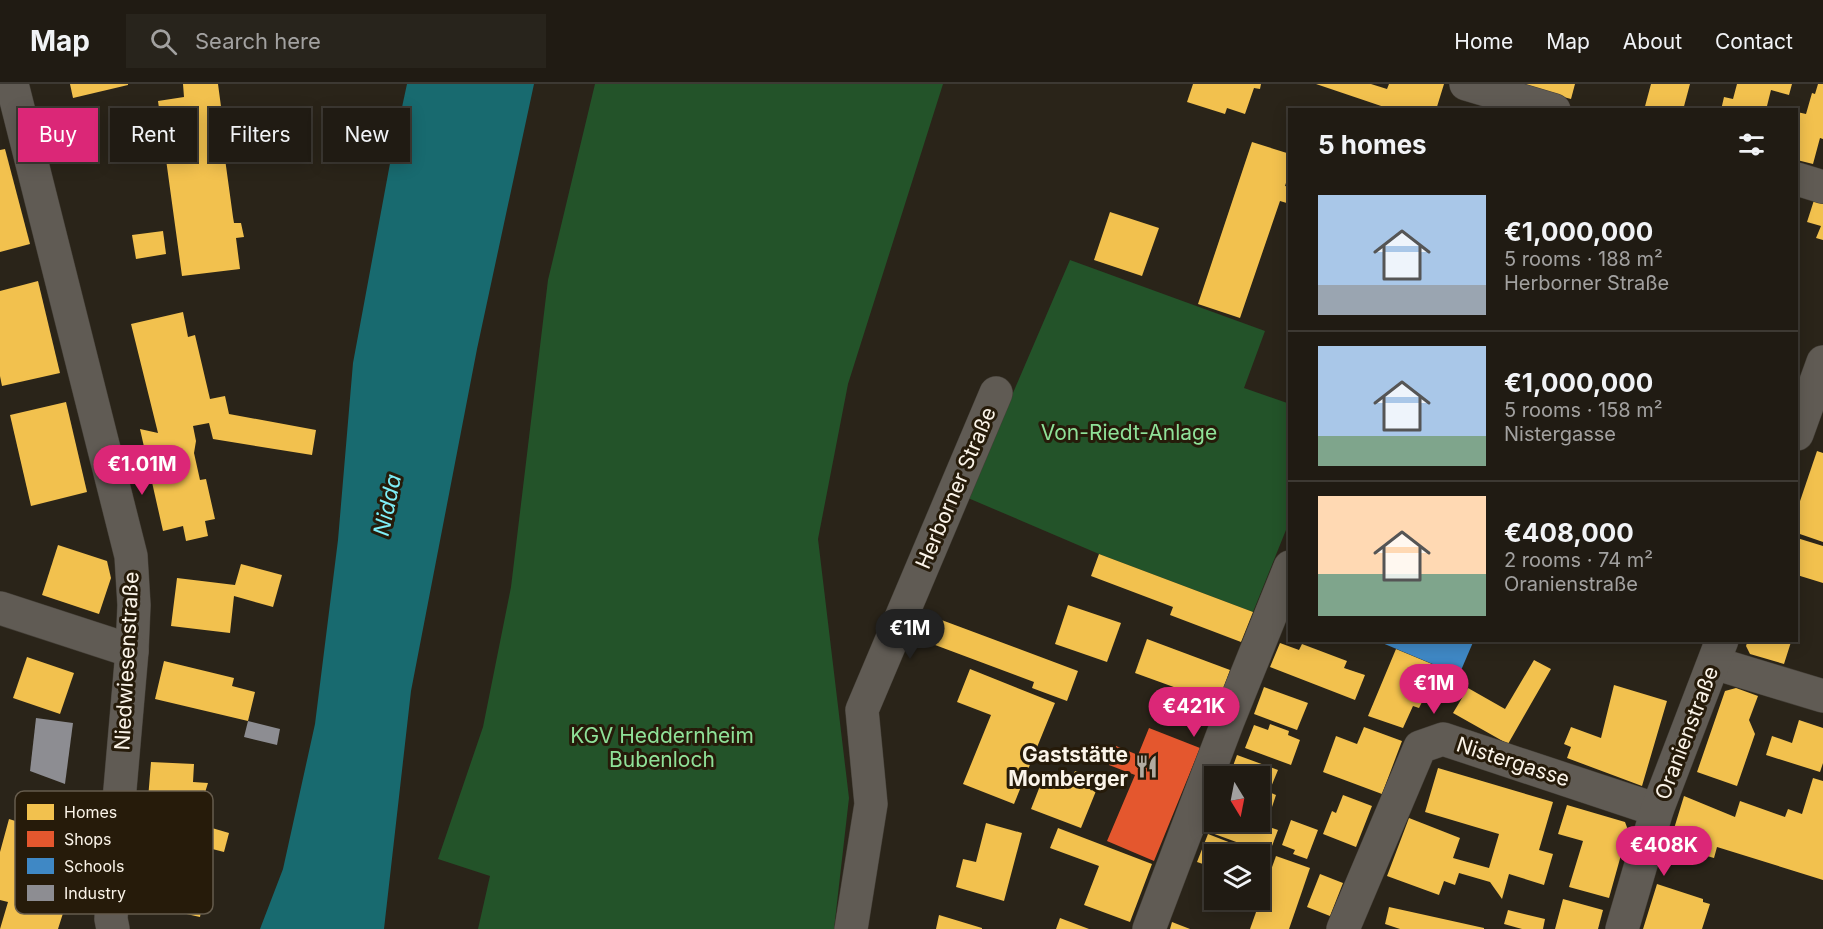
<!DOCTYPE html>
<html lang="en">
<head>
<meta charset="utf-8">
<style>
	:root { --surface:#201b13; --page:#28241c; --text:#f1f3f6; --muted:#a2a1a0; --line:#3d3933; --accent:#db2777 }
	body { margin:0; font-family:Inter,sans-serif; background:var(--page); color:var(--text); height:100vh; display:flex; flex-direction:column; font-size:22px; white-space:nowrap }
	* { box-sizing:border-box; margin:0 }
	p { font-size:20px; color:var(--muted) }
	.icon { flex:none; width:33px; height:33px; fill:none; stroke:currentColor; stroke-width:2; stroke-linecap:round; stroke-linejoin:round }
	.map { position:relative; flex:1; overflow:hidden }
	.drawer { position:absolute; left:1288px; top:24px; width:510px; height:534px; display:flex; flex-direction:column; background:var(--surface); border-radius:0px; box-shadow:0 3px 15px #0003,0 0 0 2px var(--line) }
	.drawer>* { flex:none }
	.banner { position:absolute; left:18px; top:24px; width:570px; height:54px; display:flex; gap:12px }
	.needle { width:39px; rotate:170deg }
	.tools { position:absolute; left:1204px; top:682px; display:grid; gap:12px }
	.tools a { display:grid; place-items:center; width:66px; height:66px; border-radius:0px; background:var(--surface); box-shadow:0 3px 15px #0003,0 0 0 2px var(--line); font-size:30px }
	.price { position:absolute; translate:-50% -51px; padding:0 14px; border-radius:21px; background:var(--accent); color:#fff; font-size:20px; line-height:39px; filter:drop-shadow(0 2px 3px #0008) }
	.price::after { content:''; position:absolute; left:50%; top:36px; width:18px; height:14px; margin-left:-9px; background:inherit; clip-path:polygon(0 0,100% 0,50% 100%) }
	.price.on { background:#222; color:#fff }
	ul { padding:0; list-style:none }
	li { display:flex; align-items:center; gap:18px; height:150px; padding:0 30px }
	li+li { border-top:2px solid var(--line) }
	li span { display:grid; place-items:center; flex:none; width:168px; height:120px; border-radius:0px; color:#555 }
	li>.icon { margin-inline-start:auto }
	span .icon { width:72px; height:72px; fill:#fffc; stroke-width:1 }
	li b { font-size:26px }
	h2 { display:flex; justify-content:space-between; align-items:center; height:72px; padding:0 30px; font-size:26px }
	.chip { padding:0 21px; border-radius:0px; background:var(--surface); box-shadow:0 3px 15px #0003,0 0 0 2px var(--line); font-size:21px; line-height:54px }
	.chip.on { background:var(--accent); color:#fff }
	header { display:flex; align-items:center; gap:36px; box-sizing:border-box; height:84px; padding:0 30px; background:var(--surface); border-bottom:2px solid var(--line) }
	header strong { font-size:28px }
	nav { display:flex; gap:33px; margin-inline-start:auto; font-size:21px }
	.search { width:420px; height:54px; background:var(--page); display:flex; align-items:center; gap:15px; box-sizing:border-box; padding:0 21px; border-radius:0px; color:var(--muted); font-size:22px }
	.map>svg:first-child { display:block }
	.green { fill:#235329 }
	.water { fill:#186a6f }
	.homes { fill:#f2c14e }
	.shops { fill:#e4572e }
	.schools { fill:#3f88c5 }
	.industry { fill:#8d8d92 }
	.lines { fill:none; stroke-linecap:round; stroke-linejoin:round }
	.minor-casing { stroke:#443f37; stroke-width:34 }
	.minor { stroke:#605b54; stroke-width:33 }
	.labels { text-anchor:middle; stroke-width:6; stroke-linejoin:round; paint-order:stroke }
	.park-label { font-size:21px; fill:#8fe198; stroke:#261b0a }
	.street-label { font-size:21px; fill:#fbf4e9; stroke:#261b0a }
	.poi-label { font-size:21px; font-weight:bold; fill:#fbf4e9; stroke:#261b0a; text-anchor:end }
	.water-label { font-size:22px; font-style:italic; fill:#7feff8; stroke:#261b0a }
	.key { fill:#261b0a; stroke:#665c4d; stroke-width:1.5 }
	.key-label { font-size:16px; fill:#fbf4e9 }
</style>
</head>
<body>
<header>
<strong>Map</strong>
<div class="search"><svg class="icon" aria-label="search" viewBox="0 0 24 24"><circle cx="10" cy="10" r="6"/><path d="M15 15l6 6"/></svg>Search here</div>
<nav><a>Home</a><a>Map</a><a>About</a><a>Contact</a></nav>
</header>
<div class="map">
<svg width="1823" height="845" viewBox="0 0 1823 845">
	<rect width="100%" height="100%" fill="#2a2419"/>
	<!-- green -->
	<g class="green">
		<polygon points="595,0 943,0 848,300 818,455 849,714 834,845 478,845 490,792 438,775 483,643 511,503 548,196"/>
		<polygon points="1070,176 1265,247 1244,304 1290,320 1290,436 1253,528 1099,470 968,414"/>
	</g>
	<!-- water -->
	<polygon class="water" points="407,0 534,0 477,265 411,607 384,845 260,845 283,785 315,640 338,456 353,279 391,74"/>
	<!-- homes -->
	<g class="homes">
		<polygon points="70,0 128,0 128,1 73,14"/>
		<polygon points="183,0 218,0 222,30 219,31 233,133 234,139 241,139 244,153 236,154 240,185 182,192 158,17 184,13"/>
		<polygon points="1193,0 1261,0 1260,5 1254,4 1245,30 1227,24 1225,30 1187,18"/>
		<polygon points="1316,0 1371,0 1387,5 1389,0 1444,0 1436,26 1393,26"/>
		<polygon points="1516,0 1575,0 1571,15"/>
		<polygon points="1651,0 1690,0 1683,26 1644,26"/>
		<polygon points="1737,0 1792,0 1789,11 1771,6 1766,26 1721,26 1724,13 1733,15"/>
		<polygon points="1818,0 1823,0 1823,55 1820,54 1813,80 1797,76 1797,28 1806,30 1812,9 1815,10"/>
		<polygon points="1252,58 1290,70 1290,86 1285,102 1290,103 1290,120 1280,117 1240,234 1198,220"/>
		<polygon points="5,65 30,160 0,168 0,66"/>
		<polygon points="1815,113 1823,116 1823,156 1816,154 1821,142 1807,138"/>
		<polygon points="1110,128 1159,144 1142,192 1094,176"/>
		<polygon points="163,147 166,170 136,175 132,151"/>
		<polygon points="38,197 60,289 2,302 0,292 0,207"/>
		<polygon points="183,228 188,253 195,251 210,315 225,312 229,330 316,346 312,371 213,355 209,339 193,342 196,357 194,369 200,396 206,395 215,435 205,437 208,452 186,457 183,442 163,447 140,345 158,349 131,240"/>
		<polygon points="66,318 87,408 31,422 10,331"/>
		<polygon points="1817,367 1823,369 1823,458 1797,449 1797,426"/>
		<polygon points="1797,454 1823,462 1823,499 1797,491"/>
		<polygon points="58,461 107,477 111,494 99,530 42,511"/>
		<polygon points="1099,470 1253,528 1241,558 1170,531 1173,523 1091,492"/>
		<polygon points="241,480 282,491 273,523 234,512 230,549 171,542 177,494 235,501"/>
		<polygon points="1068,521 1121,539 1107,578 1055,560"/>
		<polygon points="912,525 1078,587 1067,617 1032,604 1034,598 903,549"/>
		<polygon points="1147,555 1230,586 1218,619 1135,589"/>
		<polygon points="1748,556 1797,556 1796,560 1791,558 1784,580 1750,570 1746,562"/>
		<polygon points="1280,559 1299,566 1302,560 1347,577 1344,584 1365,591 1355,616 1270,583"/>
		<polygon points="1396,565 1432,580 1423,601 1429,604 1419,624 1413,622 1403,644 1368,632"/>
		<polygon points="27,573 74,589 60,630 13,614"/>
		<polygon points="1534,576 1551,585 1508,660 1453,629 1468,604 1505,625"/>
		<polygon points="164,577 234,594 232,602 255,608 248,637 155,615"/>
		<polygon points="970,585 1055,619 1014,720 963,700 991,631 957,618"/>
		<polygon points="1614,601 1667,617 1642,702 1567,674 1571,663 1564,660 1571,643 1601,654"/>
		<polygon points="1264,603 1308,619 1297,646 1254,630"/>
		<polygon points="1736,604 1758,612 1749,636 1755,650 1737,702 1697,688 1725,607"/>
		<polygon points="1799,636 1823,644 1823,679 1820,688 1766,671 1772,652 1792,659"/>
		<polygon points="1270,640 1289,647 1288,651 1300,656 1291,681 1245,664 1254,641 1268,646"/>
		<polygon points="1364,643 1402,657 1382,710 1323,688 1336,652 1357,660"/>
		<polygon points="1237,671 1278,686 1269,708 1276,711 1270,729 1260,725 1260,693 1229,693"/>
		<polygon points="151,678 194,680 193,698 208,699 202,718 148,715"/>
		<polygon points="1438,684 1553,718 1539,766 1553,770 1544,801 1509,790 1502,815 1490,798 1459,789 1455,801 1444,797 1439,811 1387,792 1409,734 1460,754 1453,774 1489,784 1499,750 1425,728"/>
		<polygon points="1075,687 1095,694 1090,706 1096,707 1081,744 1031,725 1045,689 1070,698"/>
		<polygon points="1813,694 1823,697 1823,796 1717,763 1714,774 1669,761 1684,712 1735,733 1740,717 1785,733 1788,725 1802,730"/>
		<polygon points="1343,711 1372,722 1356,763 1323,750 1332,727 1336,729"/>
		<polygon points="53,718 72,723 63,756 74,759 56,821 65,823 58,845 0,845 8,818 0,816 0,768 9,735 25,740 27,732 47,738"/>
		<polygon points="1567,721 1625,738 1628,746 1609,814 1569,803 1583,757 1558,750"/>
		<polygon points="1215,732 1215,738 1255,738 1278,746 1269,770 1209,748"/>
		<polygon points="1291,736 1318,746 1307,775 1293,770 1295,766 1282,761"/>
		<polygon points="195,739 229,749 224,768 189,759"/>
		<polygon points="986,739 1022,749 1004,817 956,803 963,775 976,778"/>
		<polygon points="1058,744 1152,780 1130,838 1084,821 1099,782 1050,764"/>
		<polygon points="1208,750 1262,771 1215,771 1215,784 1197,778"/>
		<polygon points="1276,772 1310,784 1297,822 1289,845 1250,845"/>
		<polygon points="1320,790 1343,799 1330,832 1307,823"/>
		<polygon points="1657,800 1703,815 1703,818 1710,820 1702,845 1643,845"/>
		<polygon points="186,809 204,813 200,833 182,829"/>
		<polygon points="1563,815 1603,826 1598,845 1555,845"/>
		<polygon points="1389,823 1484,844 1484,845 1400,845 1385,840"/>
		<polygon points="1508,826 1545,835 1543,845 1522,845 1504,840"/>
		<polygon points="939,831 982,844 982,845 936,845"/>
		<polygon points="1060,834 1089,845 1056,845"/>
		<polygon points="1172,838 1190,845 1170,845"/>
	</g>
	<!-- shops -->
	<polygon class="shops" points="1149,644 1200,664 1154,777 1107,757 1135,691 1109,681 1116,662 1138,671"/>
	<!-- schools -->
	<polygon class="schools" points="1375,556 1474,556 1459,591"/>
	<!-- industry -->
	<g class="industry">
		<polygon points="36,634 73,639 65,700 30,687"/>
		<polygon points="248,637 280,645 277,661 244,653"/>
	</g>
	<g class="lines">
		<defs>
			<g id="minor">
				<polyline points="12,0 131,472 134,521 132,567 114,774 111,835 113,845"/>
				<polyline points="1466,0 1554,26"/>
				<polyline points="1797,95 1823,103"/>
				<polyline points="1797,350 1823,278"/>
				<polyline points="0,524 132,567"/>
				<polyline points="1714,579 1823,612"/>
				<polyline points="851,845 871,720 862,626 996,309"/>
				<polyline points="1149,845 1228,637 1290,483"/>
				<polyline points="1343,845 1420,663 1443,655 1657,726"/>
				<polyline points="1622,845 1657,726 1722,556"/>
			</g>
		</defs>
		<!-- minor casing -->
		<use href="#minor" class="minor-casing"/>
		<!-- minor -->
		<use href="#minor" class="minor"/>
	</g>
	<!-- icons -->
	<defs>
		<symbol id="restaurant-bare" viewBox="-9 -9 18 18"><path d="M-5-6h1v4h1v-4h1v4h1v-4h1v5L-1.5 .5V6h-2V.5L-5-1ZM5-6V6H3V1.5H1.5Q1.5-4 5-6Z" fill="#b2aba0" stroke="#261b0a" stroke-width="2.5" paint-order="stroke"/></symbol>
	</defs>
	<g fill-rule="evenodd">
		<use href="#restaurant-bare" x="1130" y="666" width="33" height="33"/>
	</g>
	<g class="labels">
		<!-- park labels -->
		<g class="park-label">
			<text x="1129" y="356">Von-Riedt-Anlage</text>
			<text x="662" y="659">KGV Heddernheim<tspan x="662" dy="24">Bubenloch</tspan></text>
		</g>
		<!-- street labels -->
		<g class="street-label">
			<text transform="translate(956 404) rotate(-67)" y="7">Herborner Straße</text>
			<text transform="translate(127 577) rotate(-87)" y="7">Niedwiesenstraße</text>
			<text transform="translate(1687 649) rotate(-69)" y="7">Oranienstraße</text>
			<text transform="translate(1513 678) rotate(18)" y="7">Nistergasse</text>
		</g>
		<!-- poi labels -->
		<g class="poi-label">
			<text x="1128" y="678">Gaststätte<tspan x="1128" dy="24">Momberger</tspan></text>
		</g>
		<!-- water labels -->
		<g class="water-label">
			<text transform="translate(387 421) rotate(-78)" y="8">Nidda</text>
		</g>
	</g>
	<!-- legend -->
	<rect x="15" y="707" width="198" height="123" rx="9" class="key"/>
	<rect x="27" y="720" width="27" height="16" fill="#f2c14e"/>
	<rect x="27" y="747" width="27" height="16" fill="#e4572e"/>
	<rect x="27" y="774" width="27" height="16" fill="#3f88c5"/>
	<rect x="27" y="801" width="27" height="16" fill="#8d8d92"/>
	<g class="key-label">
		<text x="64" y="734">Homes</text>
		<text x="64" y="761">Shops</text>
		<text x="64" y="788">Schools</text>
		<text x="64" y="815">Industry</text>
	</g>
</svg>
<div class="tools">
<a><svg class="needle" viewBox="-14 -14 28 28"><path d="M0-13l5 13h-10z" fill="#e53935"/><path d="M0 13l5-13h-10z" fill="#a2a1a0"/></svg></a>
<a><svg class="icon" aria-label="layers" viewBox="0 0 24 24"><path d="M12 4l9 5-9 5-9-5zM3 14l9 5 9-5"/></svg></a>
</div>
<b class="price" style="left:142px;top:412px">€1.01M</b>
<b class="price on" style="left:910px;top:576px">€1M</b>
<b class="price" style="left:1434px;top:631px">€1M</b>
<b class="price" style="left:1194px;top:654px">€421K</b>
<b class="price" style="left:1664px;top:793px">€408K</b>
<div class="banner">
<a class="chip on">Buy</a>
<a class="chip">Rent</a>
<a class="chip">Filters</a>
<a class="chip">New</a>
</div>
<section class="drawer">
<h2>5 homes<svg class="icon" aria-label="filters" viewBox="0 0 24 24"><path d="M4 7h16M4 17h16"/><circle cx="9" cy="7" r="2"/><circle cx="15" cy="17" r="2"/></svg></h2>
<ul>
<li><span style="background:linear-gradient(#a9c7e8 75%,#9aa5b1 0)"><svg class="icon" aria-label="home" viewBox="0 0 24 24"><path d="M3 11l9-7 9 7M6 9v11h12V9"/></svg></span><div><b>€1,000,000</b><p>5 rooms · 188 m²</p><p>Herborner Straße</p></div></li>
<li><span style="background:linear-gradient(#a9c7e8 75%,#7fa58c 0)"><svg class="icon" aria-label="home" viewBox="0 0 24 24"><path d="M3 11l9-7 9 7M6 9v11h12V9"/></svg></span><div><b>€1,000,000</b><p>5 rooms · 158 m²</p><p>Nistergasse</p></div></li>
<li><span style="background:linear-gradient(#ffd9b3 65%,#7fa58c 0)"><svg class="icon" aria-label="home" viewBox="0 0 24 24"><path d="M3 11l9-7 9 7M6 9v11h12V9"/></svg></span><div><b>€408,000</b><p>2 rooms · 74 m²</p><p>Oranienstraße</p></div></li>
</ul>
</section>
</div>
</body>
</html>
